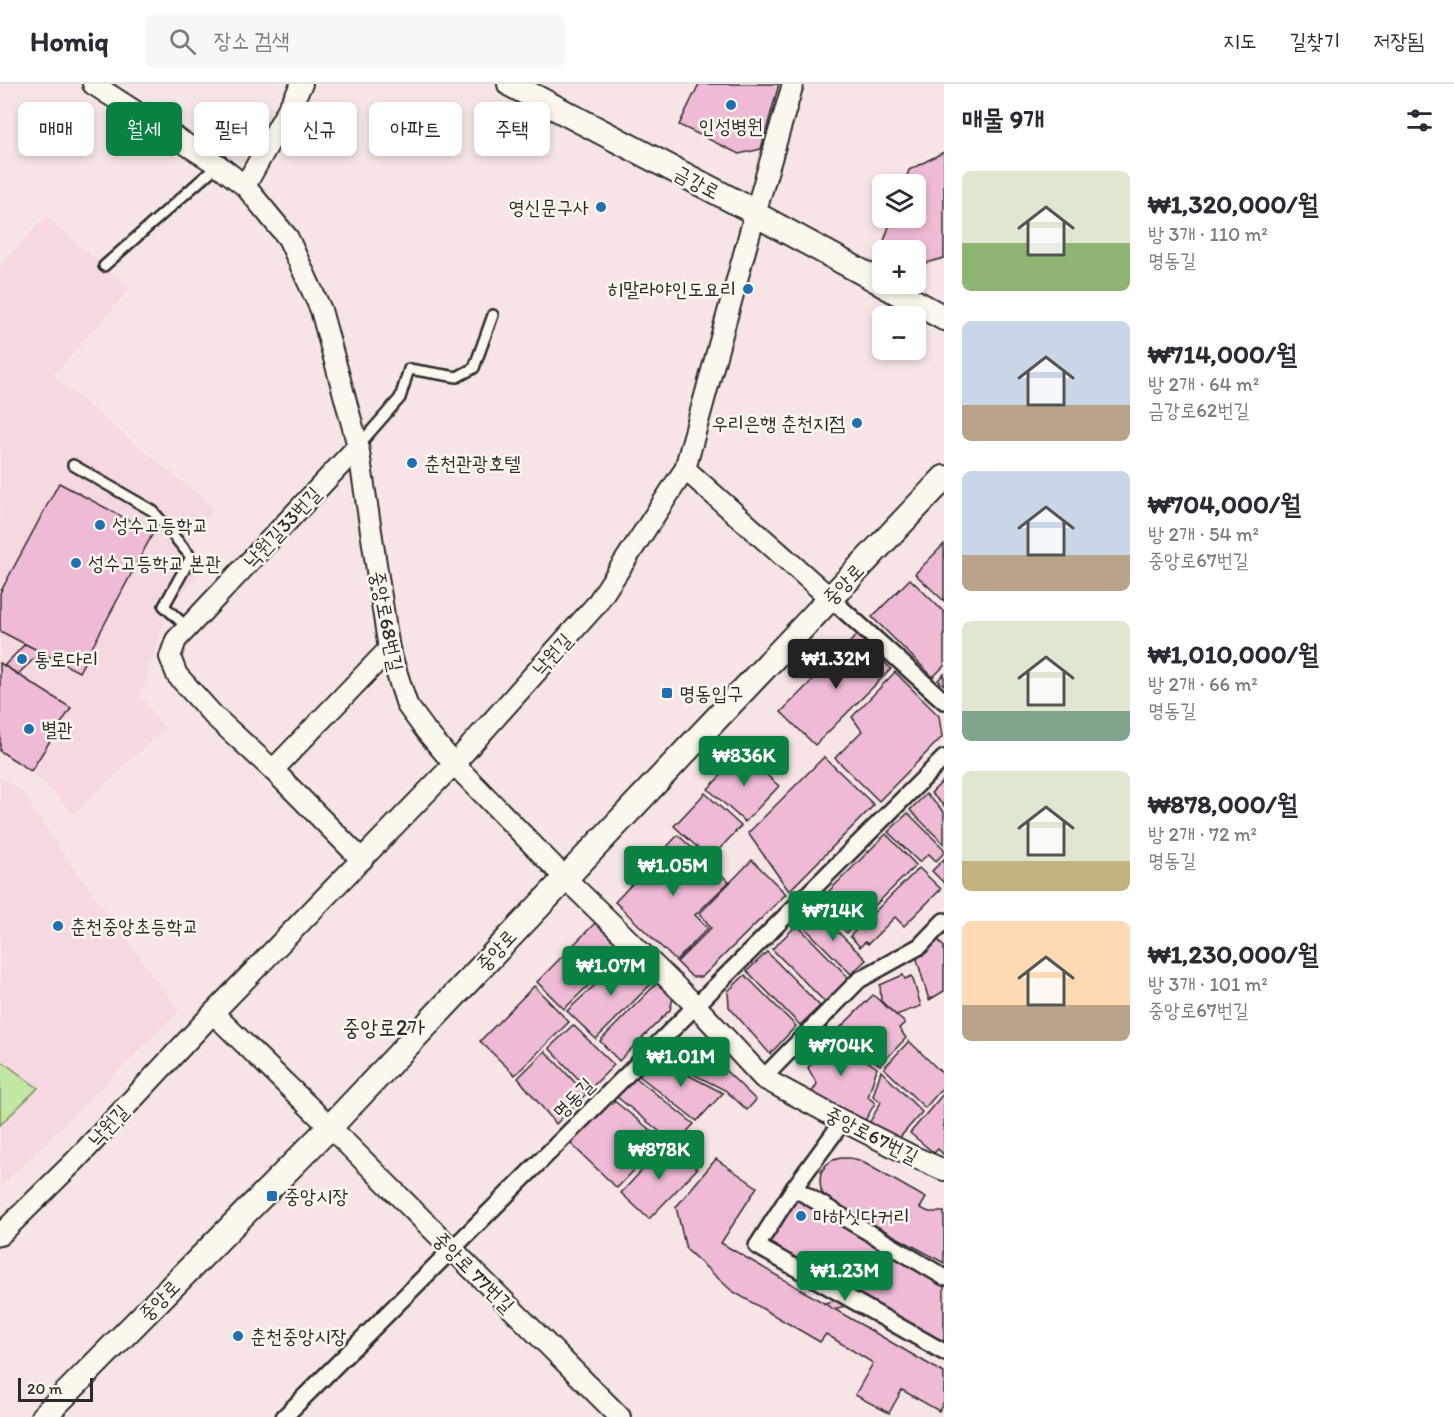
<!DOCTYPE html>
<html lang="ko">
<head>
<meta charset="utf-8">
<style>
	:root { --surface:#fff; --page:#f7f7f7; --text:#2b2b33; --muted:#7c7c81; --line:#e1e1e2; --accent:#0b8043 }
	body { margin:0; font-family:Itim,"Poor Story",sans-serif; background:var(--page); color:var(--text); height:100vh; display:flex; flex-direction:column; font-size:22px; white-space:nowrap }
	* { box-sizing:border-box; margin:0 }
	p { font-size:20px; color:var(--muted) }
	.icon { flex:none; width:33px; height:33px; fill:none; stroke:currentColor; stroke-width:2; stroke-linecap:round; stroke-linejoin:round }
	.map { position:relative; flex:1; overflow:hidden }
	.panel { display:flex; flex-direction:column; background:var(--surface); width:510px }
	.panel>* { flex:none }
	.top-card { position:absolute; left:18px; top:18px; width:570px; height:54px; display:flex; gap:12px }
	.tools { position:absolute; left:872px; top:90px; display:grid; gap:12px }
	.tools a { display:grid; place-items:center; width:54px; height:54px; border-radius:9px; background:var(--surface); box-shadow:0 3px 9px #0003; font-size:30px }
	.scale { position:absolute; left:18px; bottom:15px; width:75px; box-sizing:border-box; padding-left:6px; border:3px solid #2b2b2b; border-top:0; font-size:16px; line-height:21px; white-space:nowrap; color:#2b2b2b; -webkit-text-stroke:4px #fbf7ec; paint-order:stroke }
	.price { position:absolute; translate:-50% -51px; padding:0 14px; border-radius:6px; background:var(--accent); color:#fff; font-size:20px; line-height:39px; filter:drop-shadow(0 2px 3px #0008) }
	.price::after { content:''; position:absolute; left:50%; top:36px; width:18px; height:14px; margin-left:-9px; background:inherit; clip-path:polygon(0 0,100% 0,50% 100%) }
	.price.selected { background:#222; color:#fff }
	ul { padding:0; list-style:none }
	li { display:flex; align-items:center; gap:18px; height:150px; padding:0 18px }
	li span { display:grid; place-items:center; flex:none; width:168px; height:120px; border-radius:9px; color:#555 }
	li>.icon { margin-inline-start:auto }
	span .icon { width:72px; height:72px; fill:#fffc; stroke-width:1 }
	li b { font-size:26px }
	h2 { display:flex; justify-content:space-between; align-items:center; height:72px; padding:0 18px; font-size:26px }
	.pill { padding:0 21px; border-radius:9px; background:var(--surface); box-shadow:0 3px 9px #0003; font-size:21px; line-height:54px }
	.pill.selected { background:var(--accent); color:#fff }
	header { display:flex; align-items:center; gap:36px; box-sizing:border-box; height:84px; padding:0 30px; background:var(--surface); border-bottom:2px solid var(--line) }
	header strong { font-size:28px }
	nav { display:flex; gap:33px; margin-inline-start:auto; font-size:21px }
	.search { width:420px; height:54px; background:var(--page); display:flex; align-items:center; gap:15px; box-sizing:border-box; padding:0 21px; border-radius:9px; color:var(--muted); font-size:22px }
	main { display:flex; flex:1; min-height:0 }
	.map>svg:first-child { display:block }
	.built { fill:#f5d8e0 }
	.green { fill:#c3e7a2; stroke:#778966; stroke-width:1.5 }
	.building { fill:#efbad5; stroke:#2b2b2b; stroke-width:1.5 }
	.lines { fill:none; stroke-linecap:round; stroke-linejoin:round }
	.service-casing { stroke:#2b2b2b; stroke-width:14 }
	.pedestrian-casing { stroke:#2b2b2b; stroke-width:20 }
	.minor-casing { stroke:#2b2b2b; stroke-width:24 }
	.tertiary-casing { stroke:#2b2b2b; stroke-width:28 }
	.service { stroke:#fbf7ec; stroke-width:9 }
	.pedestrian { stroke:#fbf7ec; stroke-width:15 }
	.minor { stroke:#fbf7ec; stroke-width:20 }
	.tertiary { stroke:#fbf7ec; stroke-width:24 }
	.poi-dot { fill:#1f6fb2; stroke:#fbf7ec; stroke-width:2 }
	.labels { text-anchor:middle; stroke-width:5; stroke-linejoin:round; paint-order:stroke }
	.poi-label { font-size:20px; fill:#2b2b2b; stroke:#fbf7ec; text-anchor:start }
	.street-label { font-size:20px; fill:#2b2b2b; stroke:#fbf7ec }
	.quarter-label { font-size:22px; fill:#2b2b2b; stroke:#fbf7ec }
</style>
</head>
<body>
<header>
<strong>Homiq</strong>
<div class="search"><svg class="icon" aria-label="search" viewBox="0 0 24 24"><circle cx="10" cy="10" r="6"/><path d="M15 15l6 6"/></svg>장소 검색</div>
<nav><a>지도</a><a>길찾기</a><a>저장됨</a></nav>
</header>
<main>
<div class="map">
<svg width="944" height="1333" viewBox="0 0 944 1333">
	<rect width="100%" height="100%" fill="#f7e5e5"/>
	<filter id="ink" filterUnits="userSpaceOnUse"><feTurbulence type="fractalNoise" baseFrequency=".0167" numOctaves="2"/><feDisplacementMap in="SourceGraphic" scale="12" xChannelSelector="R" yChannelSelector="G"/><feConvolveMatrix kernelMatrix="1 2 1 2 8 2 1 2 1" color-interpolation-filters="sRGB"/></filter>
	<g filter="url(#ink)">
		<!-- built -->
		<g class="built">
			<polygon points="45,132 130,205 53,292 214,424 188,457 209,481 170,521 140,612 164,644 74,730 31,687 0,667 0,183"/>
			<polygon points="0,693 21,707 54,757 179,927 0,1103"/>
		</g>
		<!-- green -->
		<polygon class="green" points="0,976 38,1004 0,1041"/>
		<!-- building -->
		<g class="building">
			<polygon points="699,0 779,0 761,65 739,70 679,41"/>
			<polygon points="944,68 944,174 920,181 915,177 915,166 898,166 884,157 892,134 915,134 915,100 904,100 909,86"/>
			<polygon points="59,399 153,449 79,588 0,547 0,509"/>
			<polygon points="944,460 944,517 915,490"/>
			<polygon points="910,495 944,528 944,582 933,593 872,533"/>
			<polygon points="857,551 891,585 815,661 781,628"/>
			<polygon points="25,560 41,568 18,590 4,582"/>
			<polygon points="0,579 71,624 31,687 0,667"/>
			<polygon points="895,588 939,632 942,653 879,717 835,674 862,647 852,633"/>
			<polygon points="944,590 944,601 938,596"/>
			<polygon points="742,669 779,702 745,738 708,705"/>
			<polygon points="824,673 874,721 789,807 748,749"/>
			<polygon points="944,696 944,722 931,709"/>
			<polygon points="705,709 741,742 710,775 674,742"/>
			<polygon points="926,710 944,728 944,760 910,726"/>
			<polygon points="908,729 944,765 944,769 936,777 929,770 919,778 888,748"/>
			<polygon points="886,750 916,781 847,849 817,819"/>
			<polygon points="678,751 729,798 695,831 708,844 676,877 615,818"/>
			<polygon points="944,775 944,799 932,787"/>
			<polygon points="752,776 786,810 702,893 692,893 677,878 711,844 700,829"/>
			<polygon points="919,784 941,805 904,842 895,833 868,860 865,858 860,863 850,852"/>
			<polygon points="815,825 866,876 851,890 800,839"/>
			<polygon points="595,839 624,867 564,925 537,898"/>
			<polygon points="797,841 851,896 827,920 772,865"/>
			<polygon points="936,853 944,863 944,907 929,916 916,872"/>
			<polygon points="767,868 820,922 800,941 747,887"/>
			<polygon points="627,871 655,896 596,955 567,927"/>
			<polygon points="745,891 796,942 770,970 729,923 728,907"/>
			<polygon points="903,891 905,895 912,892 921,922 896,931 881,917 880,901"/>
			<polygon points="657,899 673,914 670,926 619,977 600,957"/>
			<polygon points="534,902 569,938 515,991 480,957"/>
			<polygon points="873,911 905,939 899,944 906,954 880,981 835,949"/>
			<polygon points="573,941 614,981 589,1006 549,964"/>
			<polygon points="824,942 843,960 877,984 868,1013 875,1019 862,1042 810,1011 817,1000 808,984 814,976 809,970 814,965 807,958"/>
			<polygon points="674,954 695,957 756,1016 747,1026 725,1006 657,972"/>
			<polygon points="909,957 944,991 944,1002 925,1024 884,984"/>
			<polygon points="545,967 586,1010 556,1040 518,994"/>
			<polygon points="655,974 723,1009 697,1037 638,991"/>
			<polygon points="881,987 922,1028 894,1060 866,1045 881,1018 873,1012"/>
			<polygon points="636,994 694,1040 675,1060 617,1013"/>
			<polygon points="944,1009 944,1071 938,1065 934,1069 910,1049"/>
			<polygon points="613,1016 663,1056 617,1104 570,1059"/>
			<polygon points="668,1058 697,1085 649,1135 621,1109"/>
			<polygon points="841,1074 850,1074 859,1076 926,1114 920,1124 929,1128 944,1128 944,1179 825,1114 821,1106 820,1097 821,1088 826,1081 833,1076"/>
			<polygon points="716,1075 757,1103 721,1159 944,1289 944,1317 939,1327 902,1306 889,1329 855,1311 873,1279 826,1250 820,1258 732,1207 686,1165 676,1123"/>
			<polygon points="795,1115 944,1198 944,1260 767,1161"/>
			<polygon points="857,1212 867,1217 833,1225 824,1219"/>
		</g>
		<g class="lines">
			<defs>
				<g id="service">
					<polyline points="104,182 218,81"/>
					<polyline points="358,362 400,314 409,285 457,293 474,284 493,231"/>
					<polyline points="73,381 153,427 191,473 164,522 188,544"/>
				</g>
				<g id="pedestrian">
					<polyline points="830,514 944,617"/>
					<polyline points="763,994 859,896 920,862 944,837"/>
					<polyline points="843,1037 794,1104 757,1162 944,1268"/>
					<polyline points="794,1104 944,1193"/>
					<polyline points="284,1333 944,674"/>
				</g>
				<g id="minor">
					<polyline points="93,0 218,81 245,102 288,154 321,226 358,362 389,565 407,621 426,647 454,680 565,794 695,921 763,994 843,1037 912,1072 944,1086"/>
					<polyline points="245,102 302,0"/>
					<polyline points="358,362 176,556 170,573 177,591 214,632 273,686 362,776"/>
					<polyline points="685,385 830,514"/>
					<polyline points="273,686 389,565"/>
					<polyline points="213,929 330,1043 620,1333"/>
					<polyline points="0,1151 75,1077 213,929 454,680 596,521 685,385 755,130 793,0"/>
				</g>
				<g id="tertiary">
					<polyline points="510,0 753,127 755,130 882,199"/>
					<polyline points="882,200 944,234"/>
					<polyline points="43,1333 330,1043 944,394"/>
				</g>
			</defs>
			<!-- service casing -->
			<use href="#service" class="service-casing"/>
			<!-- pedestrian casing -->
			<use href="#pedestrian" class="pedestrian-casing"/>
			<!-- minor casing -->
			<use href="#minor" class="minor-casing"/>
			<!-- tertiary casing -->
			<use href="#tertiary" class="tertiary-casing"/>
			<!-- service -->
			<use href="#service" class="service"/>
			<!-- pedestrian -->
			<use href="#pedestrian" class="pedestrian"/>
			<!-- minor -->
			<use href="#minor" class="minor"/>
			<!-- tertiary -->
			<use href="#tertiary" class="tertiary"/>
		</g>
	</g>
	<!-- markers -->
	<g class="poi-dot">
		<circle cx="731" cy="21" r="6"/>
		<circle cx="601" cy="123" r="6"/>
		<circle cx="748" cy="205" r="6"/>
		<circle cx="857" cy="339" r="6"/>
		<circle cx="412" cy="379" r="6"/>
		<circle cx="100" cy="441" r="6"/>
		<circle cx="76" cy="479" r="6"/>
		<circle cx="22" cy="575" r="6"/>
		<rect x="661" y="603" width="12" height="12" rx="3"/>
		<circle cx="29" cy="645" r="6"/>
		<circle cx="58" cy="842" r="6"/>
		<rect x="266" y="1106" width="12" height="12" rx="3"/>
		<circle cx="801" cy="1132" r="6"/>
		<circle cx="238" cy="1252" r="6"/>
	</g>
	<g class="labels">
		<!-- poi labels -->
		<g class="poi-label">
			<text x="731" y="49" text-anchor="middle">인성병원</text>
			<text x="589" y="130" text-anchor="end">영신문구사</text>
			<text x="736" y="212" text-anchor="end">히말라야인도요리</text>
			<text x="845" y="346" text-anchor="end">우리은행 춘천지점</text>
			<text x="424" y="386">춘천관광호텔</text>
			<text x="112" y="448">성수고등학교</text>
			<text x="88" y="486">성수고등학교 본관</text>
			<text x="34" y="582">통로다리</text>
			<text x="679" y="616">명동입구</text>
			<text x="41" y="652">별관</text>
			<text x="70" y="849">춘천중앙초등학교</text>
			<text x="284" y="1119">중앙시장</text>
			<text x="813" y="1139">마하싯다커리</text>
			<text x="250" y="1259">춘천중앙시장</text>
		</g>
		<!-- street labels -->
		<g class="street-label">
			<text transform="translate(697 98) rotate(28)" y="7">금강로</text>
			<text transform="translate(282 443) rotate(-47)" y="7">낙원길33번길</text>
			<text transform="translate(843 500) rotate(-46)" y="7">중앙로</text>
			<text transform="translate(387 537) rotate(79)" y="7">중앙로68번길</text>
			<text transform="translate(552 570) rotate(-48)" y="7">낙원길</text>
			<text transform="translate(496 866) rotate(-47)" y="7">중앙로</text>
			<text transform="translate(573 1014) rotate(-45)" y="7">명동길</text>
			<text transform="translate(108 1041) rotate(-47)" y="7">낙원길</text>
			<text transform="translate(872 1051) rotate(27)" y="7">중앙로67번길</text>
			<text transform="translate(474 1188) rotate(45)" y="7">중앙로 77번길</text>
			<text transform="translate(159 1216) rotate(-45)" y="7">중앙로</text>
		</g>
		<!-- quarter labels -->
		<g class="quarter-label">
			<text x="384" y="951">중앙로2가</text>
		</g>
	</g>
</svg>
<div class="tools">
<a><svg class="icon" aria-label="layers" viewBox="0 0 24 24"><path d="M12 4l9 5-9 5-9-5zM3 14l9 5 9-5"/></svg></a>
<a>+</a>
<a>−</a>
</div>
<div class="scale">20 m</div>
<b class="price selected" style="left:836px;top:606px">₩1.32M</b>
<b class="price" style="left:744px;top:703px">₩836K</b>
<b class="price" style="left:673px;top:813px">₩1.05M</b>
<b class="price" style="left:833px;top:858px">₩714K</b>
<b class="price" style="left:611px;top:913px">₩1.07M</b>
<b class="price" style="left:841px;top:993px">₩704K</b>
<b class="price" style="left:681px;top:1004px">₩1.01M</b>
<b class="price" style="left:659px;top:1097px">₩878K</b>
<b class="price" style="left:845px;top:1218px">₩1.23M</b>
<div class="top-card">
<a class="pill">매매</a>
<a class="pill selected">월세</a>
<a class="pill">필터</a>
<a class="pill">신규</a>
<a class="pill">아파트</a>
<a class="pill">주택</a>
</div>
</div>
<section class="panel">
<h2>매물 9개<svg class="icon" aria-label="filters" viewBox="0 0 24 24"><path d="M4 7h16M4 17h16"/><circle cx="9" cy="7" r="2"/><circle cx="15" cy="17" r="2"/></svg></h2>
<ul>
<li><span style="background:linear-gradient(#dfe7d0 60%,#8fb573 0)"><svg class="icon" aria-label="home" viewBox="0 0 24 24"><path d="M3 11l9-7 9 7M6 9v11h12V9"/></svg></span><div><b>₩1,320,000/월</b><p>방 3개 · 110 m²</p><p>명동길</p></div></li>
<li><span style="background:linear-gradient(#c9d6e8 70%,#b9a48a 0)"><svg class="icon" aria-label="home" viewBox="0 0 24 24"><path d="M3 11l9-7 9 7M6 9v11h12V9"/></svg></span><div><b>₩714,000/월</b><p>방 2개 · 64 m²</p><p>금강로62번길</p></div></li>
<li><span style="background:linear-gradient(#c9d6e8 70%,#b9a48a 0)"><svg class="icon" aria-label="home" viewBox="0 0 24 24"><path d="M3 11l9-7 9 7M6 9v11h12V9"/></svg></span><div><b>₩704,000/월</b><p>방 2개 · 54 m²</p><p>중앙로67번길</p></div></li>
<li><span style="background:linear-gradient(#dfe7d0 75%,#7fa58c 0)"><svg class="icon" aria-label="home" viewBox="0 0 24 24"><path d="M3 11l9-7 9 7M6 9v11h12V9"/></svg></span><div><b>₩1,010,000/월</b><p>방 2개 · 66 m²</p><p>명동길</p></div></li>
<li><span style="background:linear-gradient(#dfe7d0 75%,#c2b280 0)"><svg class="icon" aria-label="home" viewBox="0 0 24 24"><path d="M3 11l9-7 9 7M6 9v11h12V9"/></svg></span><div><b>₩878,000/월</b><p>방 2개 · 72 m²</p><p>명동길</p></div></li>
<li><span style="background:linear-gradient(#ffd9b3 70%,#b9a48a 0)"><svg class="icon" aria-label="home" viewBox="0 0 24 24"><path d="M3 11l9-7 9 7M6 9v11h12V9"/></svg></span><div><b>₩1,230,000/월</b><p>방 3개 · 101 m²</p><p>중앙로67번길</p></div></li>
</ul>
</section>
</main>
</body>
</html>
